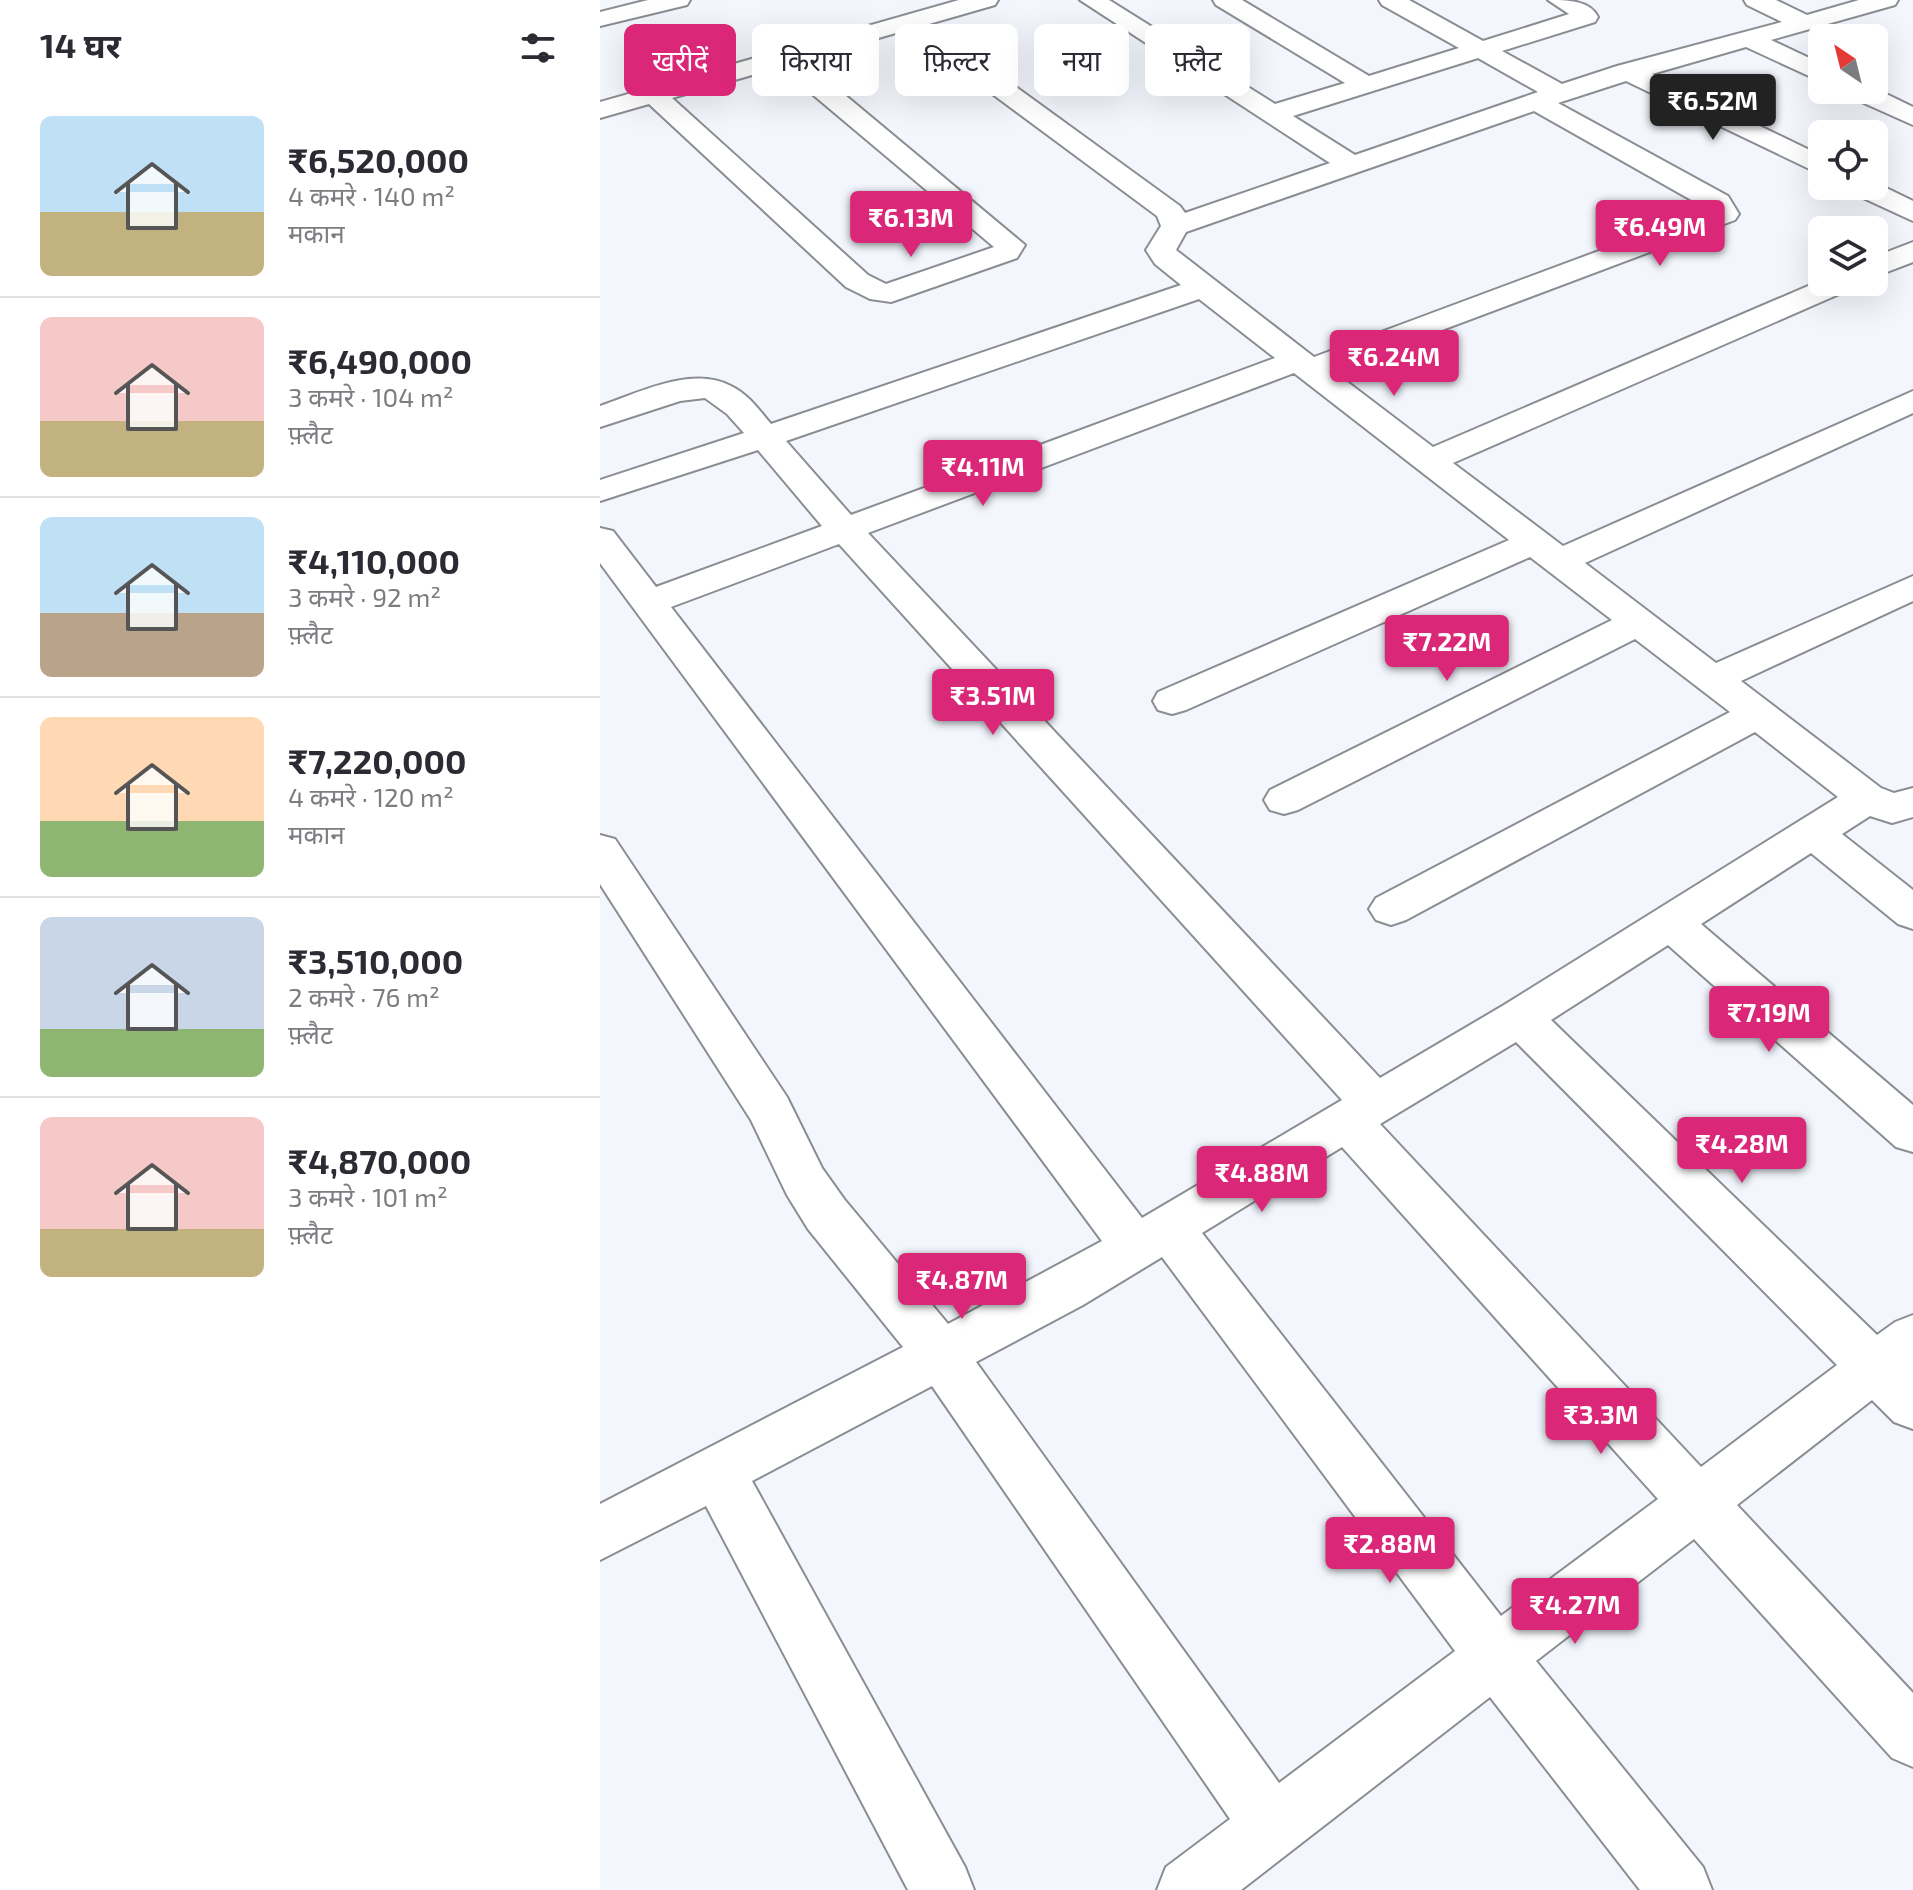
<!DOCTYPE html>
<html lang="hi">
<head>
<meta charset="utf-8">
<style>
	:root { --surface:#fff; --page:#f2f2f3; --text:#2b2b33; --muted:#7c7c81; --line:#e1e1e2; --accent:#db2777 }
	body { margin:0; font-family:"Exo 2","Noto Sans Devanagari",sans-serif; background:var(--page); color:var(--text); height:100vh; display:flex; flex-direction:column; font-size:30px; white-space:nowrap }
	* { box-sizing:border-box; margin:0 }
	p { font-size:26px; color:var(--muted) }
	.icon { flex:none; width:44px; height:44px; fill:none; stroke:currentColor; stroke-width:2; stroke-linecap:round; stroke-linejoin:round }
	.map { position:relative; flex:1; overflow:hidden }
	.details { display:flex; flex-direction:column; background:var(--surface); width:600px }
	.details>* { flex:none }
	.hud { position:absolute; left:24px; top:24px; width:760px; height:72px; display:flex; gap:16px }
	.needle { width:52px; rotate:325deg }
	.controls { position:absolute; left:1208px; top:24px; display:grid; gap:16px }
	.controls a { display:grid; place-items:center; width:80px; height:80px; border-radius:12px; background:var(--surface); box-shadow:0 8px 32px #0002; font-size:40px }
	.price { position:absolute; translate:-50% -68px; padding:0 18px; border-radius:8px; background:var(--accent); color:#fff; font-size:26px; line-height:52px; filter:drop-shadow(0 2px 4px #0008) }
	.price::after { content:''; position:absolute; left:50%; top:48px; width:24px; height:18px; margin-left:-12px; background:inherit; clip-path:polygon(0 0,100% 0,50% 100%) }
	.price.selected { background:#222; color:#fff }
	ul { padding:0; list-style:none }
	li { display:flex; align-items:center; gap:24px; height:200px; padding:0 40px }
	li+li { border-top:2px solid var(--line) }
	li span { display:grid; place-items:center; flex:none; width:224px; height:160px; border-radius:12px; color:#555 }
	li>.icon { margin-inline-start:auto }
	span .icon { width:96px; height:96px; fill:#fffc; stroke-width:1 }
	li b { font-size:34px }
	h2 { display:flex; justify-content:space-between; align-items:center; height:96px; padding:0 40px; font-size:34px }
	.chip { padding:0 28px; border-radius:12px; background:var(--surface); box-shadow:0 8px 32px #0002; font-size:28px; line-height:72px }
	.chip.selected { background:var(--accent); color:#fff }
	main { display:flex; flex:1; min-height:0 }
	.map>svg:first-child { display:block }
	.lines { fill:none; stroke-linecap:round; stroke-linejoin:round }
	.minor-casing { stroke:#8a8e93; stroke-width:4 }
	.minor { fill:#fff; fill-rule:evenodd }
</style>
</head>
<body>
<main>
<section class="details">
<h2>14 घर<svg class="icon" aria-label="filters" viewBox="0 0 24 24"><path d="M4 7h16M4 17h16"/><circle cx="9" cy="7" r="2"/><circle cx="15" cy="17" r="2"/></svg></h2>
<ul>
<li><span style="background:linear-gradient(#bfe0f5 60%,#c2b280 0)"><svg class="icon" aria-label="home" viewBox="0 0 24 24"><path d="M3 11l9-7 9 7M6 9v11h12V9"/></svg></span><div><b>₹6,520,000</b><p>4 कमरे · 140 m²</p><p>मकान</p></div></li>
<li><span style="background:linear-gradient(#f6c9c9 65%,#c2b280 0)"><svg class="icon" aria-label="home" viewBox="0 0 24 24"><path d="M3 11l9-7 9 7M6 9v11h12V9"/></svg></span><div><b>₹6,490,000</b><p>3 कमरे · 104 m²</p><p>फ़्लैट</p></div></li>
<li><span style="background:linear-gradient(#bfe0f5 60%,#b9a48a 0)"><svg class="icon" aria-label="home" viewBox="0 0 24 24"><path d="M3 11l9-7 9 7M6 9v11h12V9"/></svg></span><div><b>₹4,110,000</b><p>3 कमरे · 92 m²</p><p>फ़्लैट</p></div></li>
<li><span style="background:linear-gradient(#ffd9b3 65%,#8fb573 0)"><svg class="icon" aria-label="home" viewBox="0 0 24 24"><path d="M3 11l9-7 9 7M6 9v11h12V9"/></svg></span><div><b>₹7,220,000</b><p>4 कमरे · 120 m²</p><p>मकान</p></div></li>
<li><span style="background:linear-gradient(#c9d6e8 70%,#8fb573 0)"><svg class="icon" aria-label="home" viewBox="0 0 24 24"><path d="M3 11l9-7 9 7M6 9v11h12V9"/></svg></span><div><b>₹3,510,000</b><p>2 कमरे · 76 m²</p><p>फ़्लैट</p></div></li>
<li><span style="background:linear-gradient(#f6c9c9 70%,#c2b280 0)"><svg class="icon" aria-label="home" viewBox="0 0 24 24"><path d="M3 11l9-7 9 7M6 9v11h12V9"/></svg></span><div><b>₹4,870,000</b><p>3 कमरे · 101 m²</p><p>फ़्लैट</p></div></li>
</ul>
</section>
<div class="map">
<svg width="1313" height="1890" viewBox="0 0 1313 1890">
	<rect width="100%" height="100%" fill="#f3f7fd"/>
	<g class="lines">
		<defs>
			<g id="minor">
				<polygon points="48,0 90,0 87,5 0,26 0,12"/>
				<path d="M359,0H398L395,5L329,24L580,206L585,213L730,163L480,0H509L675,104L745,83L616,5L613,0H642L769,76L859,48L782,5L779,0H809L883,41L969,14L948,0C967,0 990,0 998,17L995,22L902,51L962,84L1017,66L1182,22L1147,5L1144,0H1176L1207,15L1259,0H1298L1295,5L1171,40L1222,64V82L1146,47L1052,74L1222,156V175L1026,81L958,103L1128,196L1139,214L1135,220L733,371L833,447L1222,280L1257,282L1253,288L853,463L963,546L1313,391V413L985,563L1116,663L1313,576V601L1141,681L1281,788L1294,793L1313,788V817L1292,823L1270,816L1242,834L1313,890V929L1298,924L1211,853L1101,924L1313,1105V1152L1296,1147L1068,945L951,1020L1277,1335L1295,1322L1313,1315V1429L1294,1422L1272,1400L1137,1505L1313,1693V1767L1292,1758L1094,1539L936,1661L1103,1867L1112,1890H1040L890,1697L641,1890H557L566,1867L630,1819L332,1386L152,1481L365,1867L374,1890H308L106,1506L0,1560V1504L303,1347L208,1229L187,1195L151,1120L0,884V835L15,839L187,1097L222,1168L244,1199L348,1324L502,1241L0,563V528L13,531L56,587L222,526L158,450L0,501V480L144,433L127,414L105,398L80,401L0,427V406C38,393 92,365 131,386C148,394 159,410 171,424L581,285L555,264L546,250L561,226L557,216L306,30L203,60L425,245L417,258L291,302L270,299L246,287L49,104L0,118V102ZM878,58L938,92L755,155L693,116ZM180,67L394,247L286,284L268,275L72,98ZM934,111L1109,210L714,357L576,250L586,232ZM599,299L675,358L251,515L186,441ZM694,373L909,540L558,692L553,701L558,710L572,714L586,710L930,557L1012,620L670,790L664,800L670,810L684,814L698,810L1035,639L1130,712L776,898L769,909L776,920L791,925L806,920L1155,732L1238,797L904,1005L780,1078L268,533ZM239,544L742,1100L542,1218L71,607ZM916,1042L1237,1365L1101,1467L780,1124ZM742,1147L1058,1499L901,1616L602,1233ZM562,1257L855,1651L679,1783L376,1362L483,1305Z"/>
				<polygon points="1274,88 1313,107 1313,125 1248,96 1244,90"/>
				<polygon points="1274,182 1313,201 1313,221 1250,192 1246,186 1274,186"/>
				<polygon points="1313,242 1313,262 1274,277 1274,257"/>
			</g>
		</defs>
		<!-- minor casing -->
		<use href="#minor" class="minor-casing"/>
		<!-- minor -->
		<use href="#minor" class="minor"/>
	</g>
</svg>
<div class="controls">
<a><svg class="needle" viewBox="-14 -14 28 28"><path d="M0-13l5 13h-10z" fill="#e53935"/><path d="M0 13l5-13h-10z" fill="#7c7c81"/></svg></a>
<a><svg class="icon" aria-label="locate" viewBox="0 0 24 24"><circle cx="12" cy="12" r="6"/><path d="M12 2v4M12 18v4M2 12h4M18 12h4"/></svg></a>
<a><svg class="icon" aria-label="layers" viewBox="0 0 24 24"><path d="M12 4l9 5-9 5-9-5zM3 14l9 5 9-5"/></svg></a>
</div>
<b class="price selected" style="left:1113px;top:142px">₹6.52M</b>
<b class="price" style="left:311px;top:259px">₹6.13M</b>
<b class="price" style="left:1060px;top:268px">₹6.49M</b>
<b class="price" style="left:794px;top:398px">₹6.24M</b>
<b class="price" style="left:383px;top:508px">₹4.11M</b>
<b class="price" style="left:847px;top:683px">₹7.22M</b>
<b class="price" style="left:393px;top:737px">₹3.51M</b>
<b class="price" style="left:1169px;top:1054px">₹7.19M</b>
<b class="price" style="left:1142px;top:1185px">₹4.28M</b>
<b class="price" style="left:662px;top:1214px">₹4.88M</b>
<b class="price" style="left:362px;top:1321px">₹4.87M</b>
<b class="price" style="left:1001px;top:1456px">₹3.3M</b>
<b class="price" style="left:790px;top:1585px">₹2.88M</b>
<b class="price" style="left:975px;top:1646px">₹4.27M</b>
<div class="hud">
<a class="chip selected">खरीदें</a>
<a class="chip">किराया</a>
<a class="chip">फ़िल्टर</a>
<a class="chip">नया</a>
<a class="chip">फ़्लैट</a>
</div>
</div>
</main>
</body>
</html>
